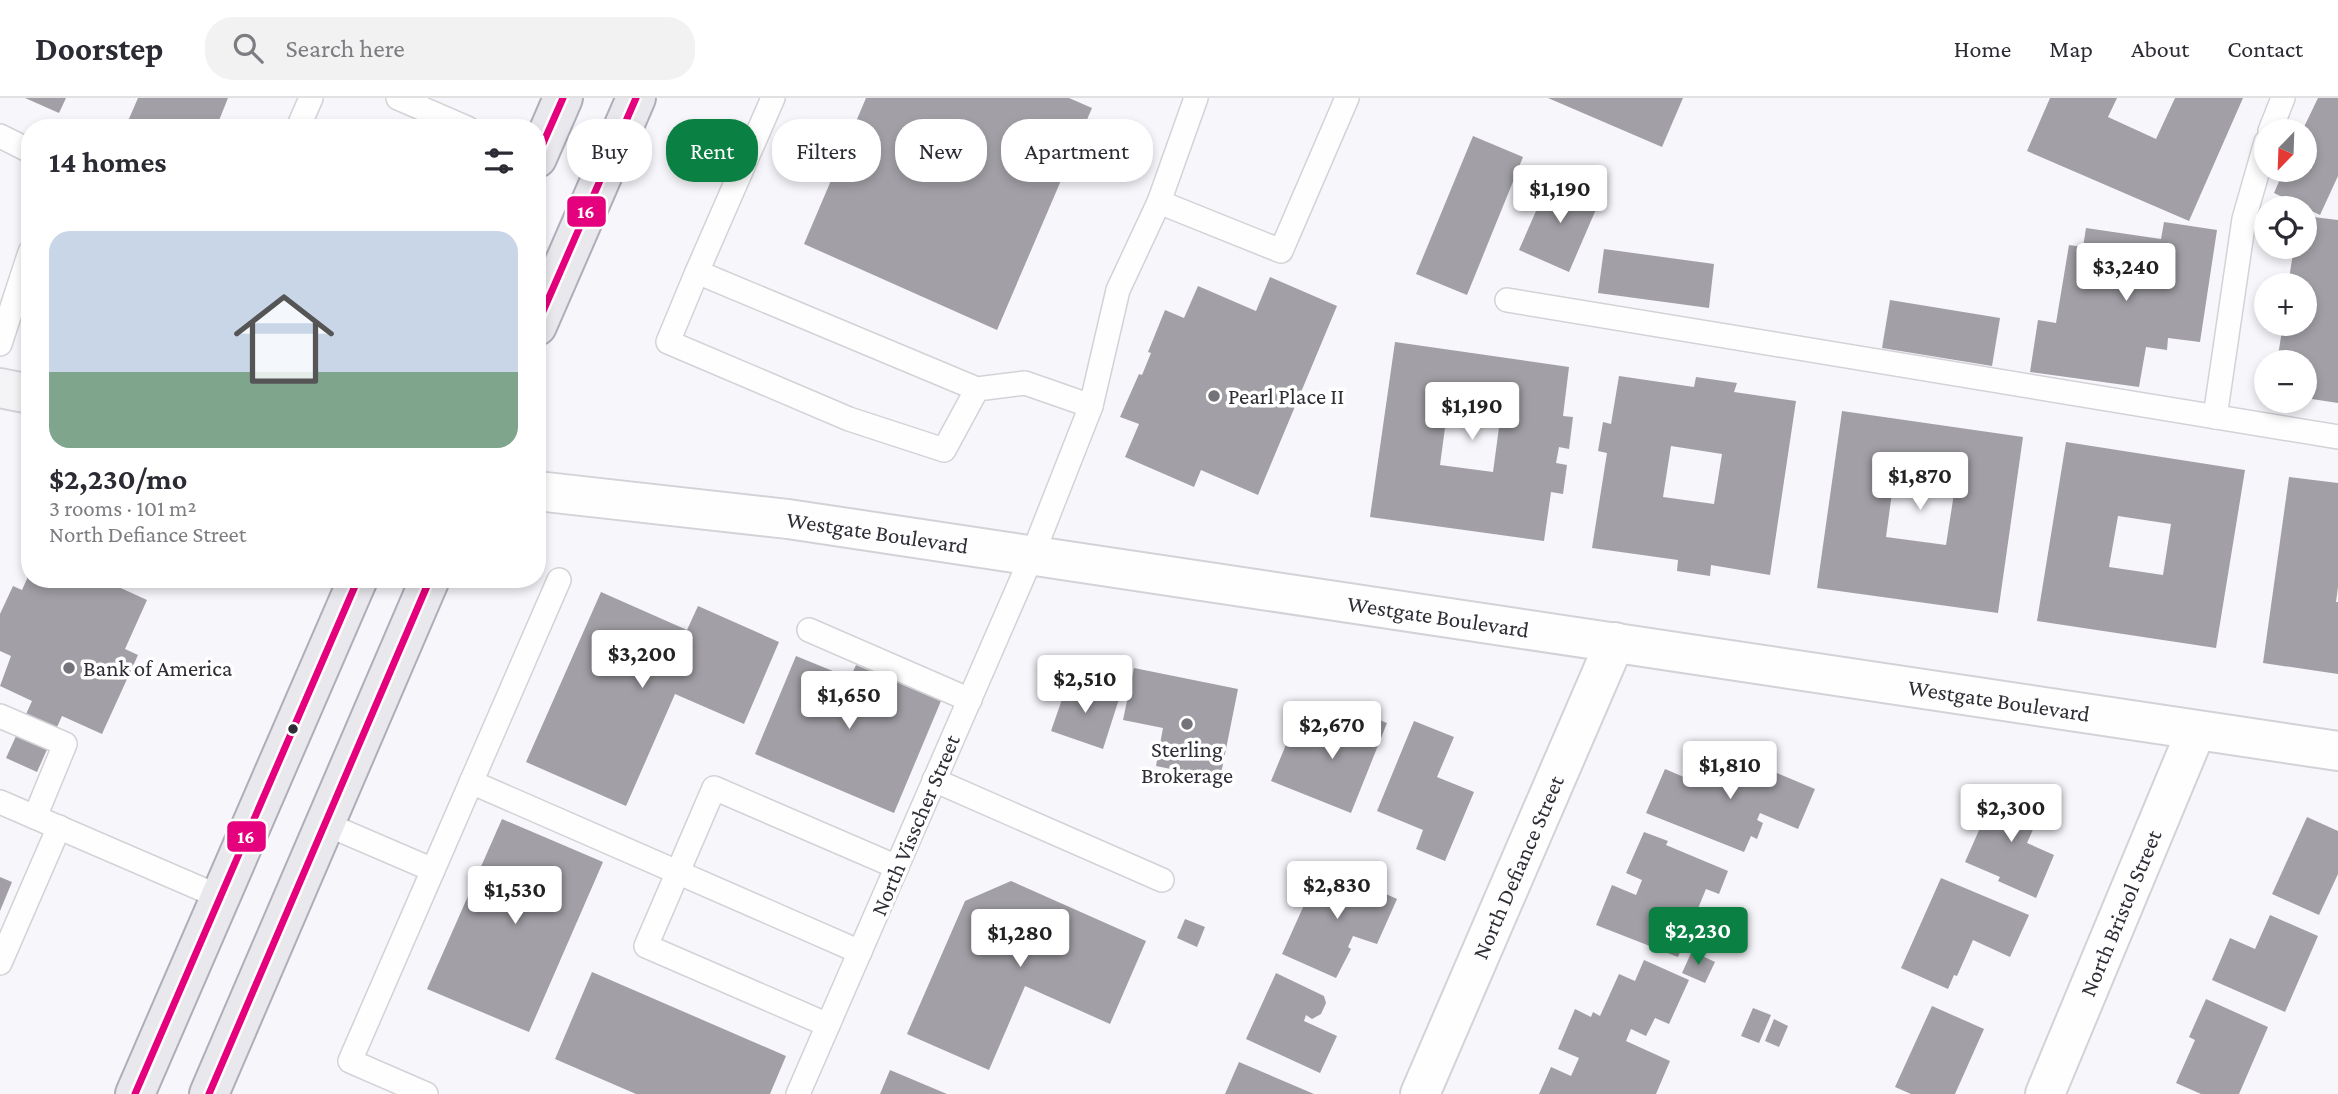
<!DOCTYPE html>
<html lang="en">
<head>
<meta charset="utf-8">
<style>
	:root { --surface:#fff; --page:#f2f2f3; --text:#2b2b33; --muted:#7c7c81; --line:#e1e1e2; --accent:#0b8043 }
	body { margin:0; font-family:"Crimson Pro",serif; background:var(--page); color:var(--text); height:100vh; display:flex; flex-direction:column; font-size:26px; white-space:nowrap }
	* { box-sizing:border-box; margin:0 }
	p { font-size:23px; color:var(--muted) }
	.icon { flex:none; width:38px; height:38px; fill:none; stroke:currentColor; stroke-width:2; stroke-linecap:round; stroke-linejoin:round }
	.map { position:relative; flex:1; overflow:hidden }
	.details { position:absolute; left:21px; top:21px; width:525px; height:469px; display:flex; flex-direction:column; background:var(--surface); border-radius:28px; box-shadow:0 4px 10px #0003 }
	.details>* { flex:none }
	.guide { position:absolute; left:567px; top:21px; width:665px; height:63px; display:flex; gap:14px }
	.needle { width:46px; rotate:203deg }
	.tools { position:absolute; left:2254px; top:21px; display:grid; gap:14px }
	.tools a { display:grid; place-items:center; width:63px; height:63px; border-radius:50%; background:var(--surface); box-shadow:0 4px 10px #0003; font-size:35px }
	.price { position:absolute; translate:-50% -60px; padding:0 16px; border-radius:7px; background:#fff; color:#222; font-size:23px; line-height:46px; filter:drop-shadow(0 2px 4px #0008) }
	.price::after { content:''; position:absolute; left:50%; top:42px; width:21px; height:16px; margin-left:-10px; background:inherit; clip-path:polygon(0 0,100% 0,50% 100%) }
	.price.on { background:var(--accent); color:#fff }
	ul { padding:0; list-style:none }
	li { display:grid; align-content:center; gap:14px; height:371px; padding:0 28px }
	li span { display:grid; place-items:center; height:217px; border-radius:21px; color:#555 }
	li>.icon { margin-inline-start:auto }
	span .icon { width:126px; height:126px; fill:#fffc; stroke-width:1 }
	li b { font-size:30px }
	h2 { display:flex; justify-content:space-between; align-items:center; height:84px; padding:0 28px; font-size:30px }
	.chip { padding:0 24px; border-radius:28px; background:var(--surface); box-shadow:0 4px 10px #0003; font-size:24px; line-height:63px }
	.chip.on { background:var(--accent); color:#fff }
	header { display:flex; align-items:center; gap:42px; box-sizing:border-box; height:98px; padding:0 35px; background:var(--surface); border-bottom:2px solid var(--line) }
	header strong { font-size:33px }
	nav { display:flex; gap:38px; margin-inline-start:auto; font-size:24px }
	.search { width:490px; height:63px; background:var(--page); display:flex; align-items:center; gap:18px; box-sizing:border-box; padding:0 24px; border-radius:28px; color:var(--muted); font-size:26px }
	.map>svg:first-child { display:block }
	.building { fill:#a2a0a6; fill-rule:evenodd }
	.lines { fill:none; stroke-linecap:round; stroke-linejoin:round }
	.service-casing { stroke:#d3d2d7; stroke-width:26 }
	.minor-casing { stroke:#d3d2d7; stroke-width:42 }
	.tertiary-casing { stroke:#d3d2d7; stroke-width:42 }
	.secondary-casing { stroke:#d3d2d7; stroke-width:42 }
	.primary-casing { stroke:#b0acb8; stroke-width:42 }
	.service { stroke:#fefefe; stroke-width:23 }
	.minor { stroke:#fefefe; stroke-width:38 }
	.tertiary { stroke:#fefefe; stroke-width:38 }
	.secondary { stroke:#f4f3f6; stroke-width:38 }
	.primary { stroke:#e9e8ed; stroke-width:38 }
	.bus-1-casing { stroke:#fff; stroke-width:12 }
	.bus-1 { stroke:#e5007d; stroke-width:7 }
	.poi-dot { fill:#75737a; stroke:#fff; stroke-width:2.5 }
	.bus-dot { fill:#2f2d35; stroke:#fff; stroke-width:2.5 }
	.labels { text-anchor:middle; stroke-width:7; stroke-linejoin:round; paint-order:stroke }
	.poi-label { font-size:23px; fill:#2f2d35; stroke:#fff; text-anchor:start }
	.street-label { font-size:23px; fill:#2f2d35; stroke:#fff }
	.line-badge { stroke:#fff; stroke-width:2.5 }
	.badge-label { font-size:19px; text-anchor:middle; font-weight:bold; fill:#fff }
</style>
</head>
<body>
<header>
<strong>Doorstep</strong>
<div class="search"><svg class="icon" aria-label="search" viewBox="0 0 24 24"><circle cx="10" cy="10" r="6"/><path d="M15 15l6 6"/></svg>Search here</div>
<nav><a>Home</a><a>Map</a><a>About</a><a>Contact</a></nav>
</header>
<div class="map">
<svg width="2338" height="996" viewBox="0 0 2338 996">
	<rect width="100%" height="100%" fill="#f7f6fb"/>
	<!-- building -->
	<g class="building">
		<polygon points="25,0 66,0 59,15"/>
		<polygon points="138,0 228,0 216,30 125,30"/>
		<polygon points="866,0 1069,0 1092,10 997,232 804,146"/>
		<polygon points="1548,0 1683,0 1662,49"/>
		<polygon points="2050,0 2117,0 2108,19 2156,41 2175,0 2243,0 2189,123 2027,53"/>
		<polygon points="2318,0 2338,0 2338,78 2320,117 2274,95 2284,72 2305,72 2305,33 2302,33"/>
		<polygon points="1473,38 1523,59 1467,197 1416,176"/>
		<polygon points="1550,81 1600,102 1569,174 1519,152"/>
		<polygon points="2305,118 2338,122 2338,305 2305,300 2305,264 2277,264 2283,226 2305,226 2305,187 2288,187 2294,149 2305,149"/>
		<polygon points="2164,124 2217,132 2200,244 2168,240 2167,252 2146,249 2139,289 2030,274 2038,222 2056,225 2069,147 2083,149 2086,130 2161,141"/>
		<polygon points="1604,151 1714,166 1709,210 1598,195"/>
		<polygon points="1270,179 1337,208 1258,397 1201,372 1194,389 1125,359 1139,326 1120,319 1139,276 1142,277 1151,255 1148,254 1165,212 1184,220 1198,188 1256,213"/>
		<polygon points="1890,202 2000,220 1992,268 1882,250"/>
		<path d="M1395,244L1569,269L1563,318L1573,319L1569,351L1559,349L1556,365L1567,367L1563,396L1551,394L1544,443L1370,419ZM1447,315L1500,322L1493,374L1440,367Z"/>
		<path d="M1619,278L1694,289L1696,279L1737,285L1734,294L1796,303L1770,477L1711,467L1710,478L1677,473L1678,462L1592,450L1607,355L1598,353L1603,324L1611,326ZM1671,348L1722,356L1714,406L1663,399Z"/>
		<path d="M1842,313L2023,339L1998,515L1817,490ZM1894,380L1955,389L1946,447L1886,439Z"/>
		<path d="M2066,344L2245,372L2216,550L2037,523ZM2118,418L2171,426L2163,477L2109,469Z"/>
		<polygon points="2289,379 2338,385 2338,489 2336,504 2338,504 2338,576 2263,565"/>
		<polygon points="30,474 30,481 101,481 147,502 125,551 138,557 102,636 62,618 37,674 6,660 32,603 0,588 11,558 0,553 0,516 13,488 22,492"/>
		<polygon points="601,494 687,532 698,508 779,544 744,626 675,596 626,708 526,664"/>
		<polygon points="796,558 850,580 856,567 941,603 894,715 755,656"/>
		<polygon points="1134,570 1238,591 1220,681 1156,668 1163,630 1123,622"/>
		<polygon points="1068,584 1119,601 1103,651 1051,633"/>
		<polygon points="1347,609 1387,625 1351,715 1271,683 1292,632 1331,648"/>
		<polygon points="1414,623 1454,639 1437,679 1474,694 1445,763 1416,751 1423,732 1377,713"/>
		<polygon points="1720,651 1815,691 1798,731 1760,715 1757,722 1763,725 1757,741 1751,738 1744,754 1646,715 1665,671 1705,688"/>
		<polygon points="1998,689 2043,709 2027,745 2054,757 2036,800 1998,783 2000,779 1965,764"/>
		<polygon points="2307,719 2338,733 2338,776 2319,817 2272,796"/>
		<polygon points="502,721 603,764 529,934 427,891"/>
		<polygon points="1644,734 1668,743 1666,747 1728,773 1719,796 1706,791 1678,859 1596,827 1612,787 1636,797 1642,782 1626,775"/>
		<polygon points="1322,767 1397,801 1377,846 1353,838 1348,849 1351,851 1336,880 1282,856"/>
		<polygon points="0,779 12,784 0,813"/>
		<polygon points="1941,780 2029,817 2010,859 1973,842 1957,878 1954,877 1948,891 1901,870"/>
		<polygon points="1011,783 1146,843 1110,926 1025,888 989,972 907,936 965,803"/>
		<polygon points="2270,817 2318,838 2285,914 2212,882 2230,840 2255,851"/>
		<polygon points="1185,821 1205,829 1197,849 1177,840"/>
		<polygon points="1692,853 1715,864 1705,885 1682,875"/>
		<polygon points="1644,862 1689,882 1669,926 1655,920 1646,938 1631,931 1626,943 1670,963 1656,996 1539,996 1551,969 1571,978 1579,960 1558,951 1575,911 1591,919 1593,914 1600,918 1619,876 1635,883"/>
		<polygon points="592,874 786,958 770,996 636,996 555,961"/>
		<polygon points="1276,875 1324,898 1326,905 1321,916 1312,921 1306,917 1304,923 1337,938 1320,975 1246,941"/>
		<polygon points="2206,901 2268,929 2239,996 2201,996 2176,985 2195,942 2189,939"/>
		<polygon points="1932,908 1984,931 1955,996 1911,996 1895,989"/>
		<polygon points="1753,910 1771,917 1759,945 1741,938"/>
		<polygon points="1774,921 1788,928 1779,949 1765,943"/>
		<polygon points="1239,964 1314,996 1225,996"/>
		<polygon points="890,972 947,996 880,996"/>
	</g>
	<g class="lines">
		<defs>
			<g id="service">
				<polyline points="398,0 467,30"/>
				<polyline points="298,30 311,0"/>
				<polyline points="2270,33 2283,0"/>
				<polyline points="0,38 30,53"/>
				<polyline points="1159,104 1196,0"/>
				<polyline points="697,174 773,0"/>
				<polyline points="1507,202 2338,339"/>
				<polyline points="0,246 30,154"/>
				<polyline points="1091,308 1118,192 1159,104 1281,153 1347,0"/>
				<polyline points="2215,319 2244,121 2266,44"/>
				<polyline points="809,532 970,602"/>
				<polyline points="0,618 65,646 35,719"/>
				<polyline points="934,682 1162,782"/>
				<polyline points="471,684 860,854"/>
				<polyline points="0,704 220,799"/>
				<polyline points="326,726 433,772 559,482"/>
				<polyline points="0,865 59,729"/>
				<polyline points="828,927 646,848 714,690 897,769"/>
				<polyline points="426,996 350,963 433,772"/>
				<polyline points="798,996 1032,458 1091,308 1025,285 977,291 697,174 668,244 849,321 944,352 977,291"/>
			</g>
			<g id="minor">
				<path id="s1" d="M1420,996L1615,544"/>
				<path id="s2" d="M2045,996L2196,633"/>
			</g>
			<g id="tertiary">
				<path id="s3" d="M537,393L788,421L2338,653"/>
			</g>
			<polyline id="secondary" points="0,290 30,296"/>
			<g id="primary">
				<polyline points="537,60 563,0"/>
				<polyline points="537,228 636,0"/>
				<polyline points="135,996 358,481"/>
				<polyline points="209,996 430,481"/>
			</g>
		</defs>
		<!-- service casing -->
		<use href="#service" class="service-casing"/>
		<!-- minor casing -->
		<use href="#minor" class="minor-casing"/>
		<!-- tertiary casing -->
		<use href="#tertiary" class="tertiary-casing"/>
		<!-- secondary casing -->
		<use href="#secondary" class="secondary-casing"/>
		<!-- primary casing -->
		<use href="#primary" class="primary-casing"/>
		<!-- service -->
		<use href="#service" class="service"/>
		<!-- minor -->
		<use href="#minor" class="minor"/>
		<!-- tertiary -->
		<use href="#tertiary" class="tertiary"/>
		<!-- secondary -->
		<use href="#secondary" class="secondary"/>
		<!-- primary -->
		<use href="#primary" class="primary"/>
		<defs>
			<g id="bus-1">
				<polyline points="537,59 563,0"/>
				<polyline points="537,227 636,0"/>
				<polyline points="135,996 358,481"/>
				<polyline points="209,996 430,481"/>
			</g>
		</defs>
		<!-- bus-1 casing -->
		<use href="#bus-1" class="bus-1-casing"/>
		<!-- bus-1 -->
		<use href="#bus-1" class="bus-1"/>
	</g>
	<!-- markers -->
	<g class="poi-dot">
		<circle cx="1214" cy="298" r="7"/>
		<circle cx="69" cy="570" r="7"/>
		<circle cx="1187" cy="626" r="7"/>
	</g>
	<circle class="bus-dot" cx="293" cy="631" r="6"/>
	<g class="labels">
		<!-- poi labels -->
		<g class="poi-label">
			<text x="1228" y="306">Pearl Place II</text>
			<text x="83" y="578">Bank of America</text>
			<text x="1187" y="659" text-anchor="middle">Sterling<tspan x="1187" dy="26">Brokerage</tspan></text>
		</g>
		<!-- street labels -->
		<g class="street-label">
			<text dy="8" stroke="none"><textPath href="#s3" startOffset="343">Westgate Boulevard</textPath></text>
			<text dy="8" stroke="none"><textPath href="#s3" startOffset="910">Westgate Boulevard</textPath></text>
			<text dy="8" stroke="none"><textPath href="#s3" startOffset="1477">Westgate Boulevard</textPath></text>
			<text transform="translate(915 727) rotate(-67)" y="8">North Visscher Street</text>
			<text dy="8" stroke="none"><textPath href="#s1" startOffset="247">North Defiance Street</textPath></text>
			<text dy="8" stroke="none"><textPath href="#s2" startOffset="196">North Bristol Street</textPath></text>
		</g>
	</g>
	<g class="line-badge">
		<rect x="566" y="97" width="41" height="33" rx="7" fill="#e5007d"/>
		<rect x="226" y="722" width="41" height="33" rx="7" fill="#e5007d"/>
	</g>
	<g class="badge-label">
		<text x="586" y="120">16</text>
		<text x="246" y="745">16</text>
	</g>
</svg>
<div class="tools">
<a><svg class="needle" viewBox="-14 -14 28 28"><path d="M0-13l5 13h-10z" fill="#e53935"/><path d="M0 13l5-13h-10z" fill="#7c7c81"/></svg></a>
<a><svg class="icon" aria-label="locate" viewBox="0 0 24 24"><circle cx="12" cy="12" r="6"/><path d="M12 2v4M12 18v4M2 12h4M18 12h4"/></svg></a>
<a>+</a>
<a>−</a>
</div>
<b class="price" style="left:1560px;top:127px">$1,190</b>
<b class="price" style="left:2126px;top:205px">$3,240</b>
<b class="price" style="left:1472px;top:344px">$1,190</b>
<b class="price" style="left:1920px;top:414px">$1,870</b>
<b class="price" style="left:642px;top:592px">$3,200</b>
<b class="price" style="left:1085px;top:617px">$2,510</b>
<b class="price" style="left:849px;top:633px">$1,650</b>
<b class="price" style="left:1332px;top:663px">$2,670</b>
<b class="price" style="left:1730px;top:703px">$1,810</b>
<b class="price" style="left:2011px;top:746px">$2,300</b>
<b class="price" style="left:1337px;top:823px">$2,830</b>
<b class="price" style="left:515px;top:828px">$1,530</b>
<b class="price on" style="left:1698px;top:869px">$2,230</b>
<b class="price" style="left:1020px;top:871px">$1,280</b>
<div class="guide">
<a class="chip">Buy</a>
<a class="chip on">Rent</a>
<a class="chip">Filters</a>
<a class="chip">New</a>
<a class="chip">Apartment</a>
</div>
<section class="details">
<h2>14 homes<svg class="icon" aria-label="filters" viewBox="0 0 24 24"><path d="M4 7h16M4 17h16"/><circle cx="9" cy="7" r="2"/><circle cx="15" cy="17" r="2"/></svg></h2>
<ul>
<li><span style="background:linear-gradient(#c9d6e8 65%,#7fa58c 0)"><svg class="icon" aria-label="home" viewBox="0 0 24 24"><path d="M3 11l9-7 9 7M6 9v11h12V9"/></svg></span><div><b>$2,230/mo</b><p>3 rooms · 101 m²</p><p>North Defiance Street</p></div></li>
</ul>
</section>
</div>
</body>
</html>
